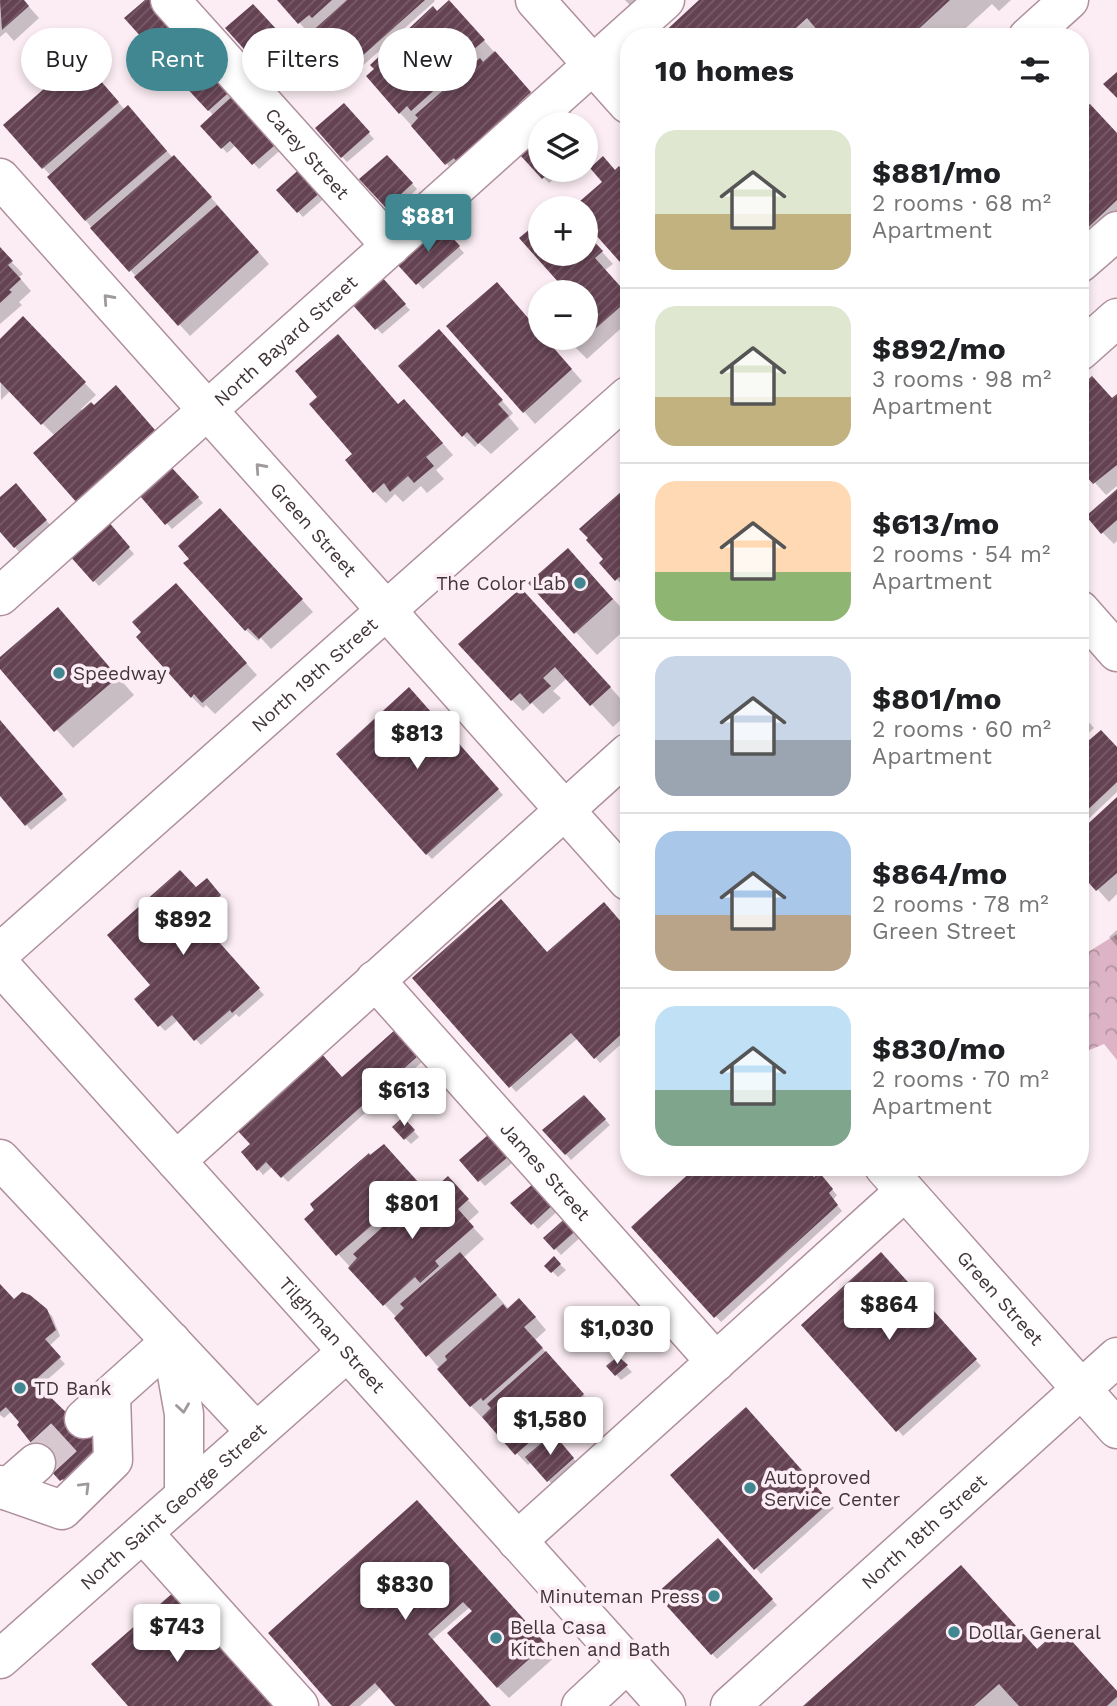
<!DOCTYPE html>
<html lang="en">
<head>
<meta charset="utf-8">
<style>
	:root { --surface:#fff; --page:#f2f2f2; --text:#202124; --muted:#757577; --line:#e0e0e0; --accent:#408791 }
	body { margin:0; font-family:"Work Sans",sans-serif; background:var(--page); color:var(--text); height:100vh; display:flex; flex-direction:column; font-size:26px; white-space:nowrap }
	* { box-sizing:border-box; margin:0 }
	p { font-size:23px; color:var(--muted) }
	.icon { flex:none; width:38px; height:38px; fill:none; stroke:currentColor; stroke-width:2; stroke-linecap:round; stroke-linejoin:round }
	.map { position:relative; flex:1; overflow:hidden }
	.side { position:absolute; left:620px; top:28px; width:469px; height:1148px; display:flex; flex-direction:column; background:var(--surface); border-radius:28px; box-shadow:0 4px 10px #0003 }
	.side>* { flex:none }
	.banner { position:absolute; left:21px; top:28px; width:494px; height:63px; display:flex; gap:14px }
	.fabs { position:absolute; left:528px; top:112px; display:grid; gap:14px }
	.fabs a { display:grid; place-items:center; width:70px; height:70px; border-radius:50%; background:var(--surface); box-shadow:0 4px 10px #0003; font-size:35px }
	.price { position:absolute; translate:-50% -60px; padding:0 16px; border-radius:7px; background:#fff; color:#222; font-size:23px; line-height:46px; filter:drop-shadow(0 2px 4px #0008) }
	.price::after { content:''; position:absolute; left:50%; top:42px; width:21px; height:16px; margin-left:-10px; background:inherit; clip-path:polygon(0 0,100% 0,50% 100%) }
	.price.active { background:var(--accent); color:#fff }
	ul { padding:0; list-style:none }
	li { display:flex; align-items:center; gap:21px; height:175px; padding:0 35px }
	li+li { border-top:2px solid var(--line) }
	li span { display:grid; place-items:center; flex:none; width:196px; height:140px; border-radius:21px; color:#555 }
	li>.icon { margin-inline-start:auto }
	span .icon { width:84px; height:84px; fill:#fffc; stroke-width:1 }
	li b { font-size:30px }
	h2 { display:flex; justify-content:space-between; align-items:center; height:84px; padding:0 35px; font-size:30px }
	.pill { padding:0 24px; border-radius:32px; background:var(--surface); box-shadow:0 4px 10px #0003; font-size:24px; line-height:63px }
	.pill.active { background:var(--accent); color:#fff }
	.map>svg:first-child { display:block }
	.forest { fill:url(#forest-crowns) }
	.shadow { fill:#0003 }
	.building { fill:url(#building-hatch) }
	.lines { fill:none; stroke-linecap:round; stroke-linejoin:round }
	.minor-tunnel { stroke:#d6c8ce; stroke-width:38; stroke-dasharray:38 19; stroke-linecap:butt }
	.minor-casing { stroke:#af8f9d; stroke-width:41 }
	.major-casing { stroke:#af8f9d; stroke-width:41 }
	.minor { stroke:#fff; stroke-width:38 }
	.major { stroke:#fff; stroke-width:38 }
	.oneway { stroke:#a09a9c }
	.poi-dot { fill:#408791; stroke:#fbedf3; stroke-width:2.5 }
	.labels { text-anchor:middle; stroke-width:7; stroke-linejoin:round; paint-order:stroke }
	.street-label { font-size:19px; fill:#41343a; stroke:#fbedf3 }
	.poi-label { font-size:19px; fill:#41343a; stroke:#fbedf3; text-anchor:start }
</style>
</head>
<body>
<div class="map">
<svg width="1117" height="1706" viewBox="0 0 1117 1706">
	<defs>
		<pattern id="forest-crowns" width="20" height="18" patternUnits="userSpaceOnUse" patternTransform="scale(1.75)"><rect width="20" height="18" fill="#dcb4c5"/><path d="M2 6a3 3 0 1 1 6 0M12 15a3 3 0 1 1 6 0" fill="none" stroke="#b493a1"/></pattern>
		<pattern id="building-hatch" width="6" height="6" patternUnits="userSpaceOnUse" patternTransform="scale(1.75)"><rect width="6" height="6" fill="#644252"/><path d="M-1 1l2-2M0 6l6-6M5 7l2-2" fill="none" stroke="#785c69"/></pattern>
	</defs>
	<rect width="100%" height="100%" fill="#fbedf3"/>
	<!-- forest -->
	<polygon class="forest" points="1117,934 1117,1060 1104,1044 1080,1054 1080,957"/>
	<!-- shadow -->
	<g class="shadow">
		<polygon points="0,0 23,0 39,18 14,41 6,32 0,37"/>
		<polygon points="147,0 191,42 167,63 126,18"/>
		<polygon points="279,0 434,0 435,1 349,78"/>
		<polygon points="625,0 665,0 640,16"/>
		<polygon points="702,0 1011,0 999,11 992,4 956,37 661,37"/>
		<polygon points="253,6 284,39 259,62 227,28"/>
		<polygon points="437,13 460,14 541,104 458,176 400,113"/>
		<polygon points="195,46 285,146 259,169 236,145 227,153 203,126 214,116 171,68"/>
		<polygon points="91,71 125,110 139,119 173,158 186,169 269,264 190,336 93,229 49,177 51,176 5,125"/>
		<polygon points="344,106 374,139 347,162 317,129"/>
		<polygon points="1090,106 1117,135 1117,222 1080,248 1080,115"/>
		<polygon points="586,132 595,141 586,149"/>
		<polygon points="522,155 541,170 564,170 549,183"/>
		<polygon points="387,157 417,189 393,212 362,179"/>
		<polygon points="303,168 328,195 303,217 279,191"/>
		<polygon points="619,169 628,178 628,269 586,222 586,208 575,208"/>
		<polygon points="439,225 464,253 423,289 399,263"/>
		<polygon points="586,234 613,264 605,270 628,296 628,322 587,359 566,338 586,338 586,292 554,292 563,284 541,254 586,254"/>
		<polygon points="0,250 23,274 19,277 31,291 19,302 22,305 0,324"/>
		<polygon points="381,279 410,310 382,334 354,303"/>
		<polygon points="449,326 544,338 582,381 535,424"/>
		<polygon points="35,330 96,395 81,409 83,411 127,399 165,442 140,465 55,436 10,391 1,400 0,341"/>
		<polygon points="450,343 513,413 509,417 519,429 491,454 479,443 475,447 463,435"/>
		<polygon points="1092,378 1113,400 1117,396 1117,486 1106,495 1080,466 1080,389"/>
		<polygon points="320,397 399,406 416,413 453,455 436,470 444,479 427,493 421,486 403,502 395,494 386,503 374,491"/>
		<polygon points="172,470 203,503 172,529 142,496"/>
		<polygon points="21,491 51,526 20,553 0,530 0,499"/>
		<polygon points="1117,491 1117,541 1114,544 1102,532"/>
		<polygon points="623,492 628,498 628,591 601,563 605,559"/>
		<polygon points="232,522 313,612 271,649 261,638 258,641 246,630"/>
		<polygon points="112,528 134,554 99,586 71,555"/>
		<polygon points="568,550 628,615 628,627 597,655 531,583"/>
		<polygon points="187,597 257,675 215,714 206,705 203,708 192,697"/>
		<polygon points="58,609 134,695 73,748 0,666 0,660"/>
		<polygon points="543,612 628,707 628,713 613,727 567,678 553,691 561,698 543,714 532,703 523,711 512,700"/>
		<polygon points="414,695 503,795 432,859 427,854"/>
		<polygon points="1080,712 1094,728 1080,741"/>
		<polygon points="0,721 67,800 31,830 0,794"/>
		<polygon points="1101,732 1117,749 1117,792 1080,827 1080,751"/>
		<polygon points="1117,800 1117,894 1109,902 1080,870 1080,833"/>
		<polygon points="207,881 225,901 214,911 227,926 214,938 264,995 239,1017 236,1014 201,1045 178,1020 165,1031 136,1000 153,985 197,890"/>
		<polygon points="609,910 628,932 628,1038 600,1063 578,1038 516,1092 414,978 548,954"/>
		<polygon points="1117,930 1117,946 1109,937"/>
		<polygon points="396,1031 423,1061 288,1182 273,1166 263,1175 258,1169 343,1079"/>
		<polygon points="584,1097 610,1125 571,1160 545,1130"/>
		<polygon points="403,1119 419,1137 411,1144 394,1127"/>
		<polygon points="495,1131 519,1157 485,1186 461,1160"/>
		<polygon points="395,1158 425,1191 437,1188 459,1190 479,1212 468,1222 484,1239 463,1258 509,1309 531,1312 546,1330 535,1340 594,1407 557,1439 578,1464 554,1486 531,1462 528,1465 471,1406 397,1318 306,1219"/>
		<polygon points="688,1167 804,1167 814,1179 824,1180 837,1195 833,1200 842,1211 721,1322 634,1227 693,1172"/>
		<polygon points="513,1203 562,1207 538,1229"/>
		<polygon points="569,1218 584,1234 561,1255 546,1238"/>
		<polygon points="554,1259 566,1270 558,1277 547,1266"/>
		<polygon points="887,1260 981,1366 903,1436 898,1430"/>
		<polygon points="0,1286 14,1302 35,1300 52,1316 60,1336 49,1346 65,1364 38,1388 78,1426 67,1485 43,1459 21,1422 12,1411 4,1418 0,1415"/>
		<polygon points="620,1316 628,1326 614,1338 609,1332"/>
		<polygon points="618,1358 632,1372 621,1380 609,1367"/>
		<polygon points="751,1415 834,1508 761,1574 756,1568"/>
		<polygon points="718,1540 777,1605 717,1659 658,1594"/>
		<polygon points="961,1567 1038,1650 1060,1630 1117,1691 1117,1706 805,1706"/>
		<polygon points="493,1588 556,1656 509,1698 498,1687 474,1611 470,1607 432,1640 490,1706 398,1706 381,1687 360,1706 334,1706 270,1633"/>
	</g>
	<!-- building -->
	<g class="building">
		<polygon points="0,0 24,0 29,6 2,30"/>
		<polygon points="145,0 155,0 187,35 161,59 124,18"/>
		<polygon points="277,0 332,0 312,18 309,15 298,24"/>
		<polygon points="347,0 425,0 342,74 308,35"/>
		<polygon points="449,0 485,40 473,50 476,53 411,111 407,106 399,114 366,76 374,69 370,65 433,6 437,11"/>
		<polygon points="699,0 950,0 910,37 823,37 807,18 786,37 659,37"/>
		<polygon points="253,4 279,32 252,58 225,28"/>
		<polygon points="195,43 235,87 208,111 168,68"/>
		<polygon points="495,51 531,92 519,103 522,106 457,162 454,158 445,165 411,126 418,118 415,115 480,58 483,62"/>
		<polygon points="80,57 119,102 42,169 3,125"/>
		<polygon points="1117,72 1117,98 1103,84"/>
		<polygon points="238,91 281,140 252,165 230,141 221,149 200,126"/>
		<polygon points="344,103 370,132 341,158 315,128"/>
		<polygon points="1090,104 1117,133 1117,200 1080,235 1080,112"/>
		<polygon points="128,105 167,151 85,221 47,177"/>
		<polygon points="569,111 581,124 554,124"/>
		<polygon points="541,136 541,170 553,170 542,179 520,155"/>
		<polygon points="174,155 212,197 129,272 90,228"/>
		<polygon points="387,155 413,183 386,208 359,179"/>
		<polygon points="603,156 615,170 619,166 628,177 628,271 586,224 586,208 572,208 602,182 590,168"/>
		<polygon points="303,166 324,189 297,213 276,190"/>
		<polygon points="217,205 259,252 178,326 134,277"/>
		<polygon points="541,220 541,254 586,254 586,233 603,251 595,258 628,295 628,300 586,337 586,292 552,292 560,284 519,238"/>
		<polygon points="439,223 460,246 416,285 396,263"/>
		<polygon points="0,247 13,261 8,265 21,279 9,290 12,292 0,303"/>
		<polygon points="381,276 406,304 375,330 351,303"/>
		<polygon points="497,282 541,333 541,338 545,338 572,369 523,413 446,326"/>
		<polygon points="23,316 86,382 41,425 0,382 0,339"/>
		<polygon points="439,329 503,400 498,404 509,416 478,444 467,432 462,437 398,366"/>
		<polygon points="338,334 398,404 404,399 443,443 426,457 434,466 414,483 408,476 390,492 384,483 373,493 345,460 352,454 309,404 317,397 295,371"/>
		<polygon points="1092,376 1112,398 1117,394 1117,465 1093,484 1080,469 1080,387"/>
		<polygon points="116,385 155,430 130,452 133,455 78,504 33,453 91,402 94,405"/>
		<polygon points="172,468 199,497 165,525 140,496"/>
		<polygon points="16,483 47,520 14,548 0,532 0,497"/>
		<polygon points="1117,489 1117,520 1101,534 1086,516"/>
		<polygon points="623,490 628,496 628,588 619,577 615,581 599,563 603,559 586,540 588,538 579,529"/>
		<polygon points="220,508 303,599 259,639 248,628 245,631 183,563 189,559 178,546"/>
		<polygon points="107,520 130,547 93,582 69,555"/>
		<polygon points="568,548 613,599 574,634 528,583"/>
		<polygon points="176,583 247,663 202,703 194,694 191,698 136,637 141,632 132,622"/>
		<polygon points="521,588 611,687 590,706 555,667 543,678 551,686 530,704 520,693 511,701 458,644"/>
		<polygon points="58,607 118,677 54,732 0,669 0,657"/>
		<polygon points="409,687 499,789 426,855 336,754"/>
		<polygon points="0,720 63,794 25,826 0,796"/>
		<polygon points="1101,730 1117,747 1117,782 1080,817 1080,748"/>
		<polygon points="1117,797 1117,873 1096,891 1080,873 1080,831"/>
		<polygon points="180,870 196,887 207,878 221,895 210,905 223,919 210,932 260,988 232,1013 230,1010 194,1041 172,1015 158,1027 134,999 150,985 107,935"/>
		<polygon points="501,899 547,952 604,902 628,930 628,1028 594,1059 571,1033 509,1088 412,978"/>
		<polygon points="396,1029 419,1055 281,1178 266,1162 257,1171 241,1152 250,1144 236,1129 321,1053 342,1077"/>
		<polygon points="584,1095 606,1119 565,1155 542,1130"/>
		<polygon points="403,1117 415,1130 404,1140 392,1127"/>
		<polygon points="495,1129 515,1151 478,1182 459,1160"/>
		<polygon points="384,1144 420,1184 336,1256 304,1219 314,1210 310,1204 369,1153 370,1155"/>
		<polygon points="696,1167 805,1167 814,1177 819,1172 833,1189 829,1193 838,1205 714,1318 631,1227"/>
		<polygon points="448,1176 469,1199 458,1209 474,1227 435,1261 439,1266 420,1283 415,1277 383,1306 348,1268 357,1258 353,1254 433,1181 437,1186"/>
		<polygon points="539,1179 558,1200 531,1225 510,1203"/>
		<polygon points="569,1215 580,1227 554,1250 543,1238"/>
		<polygon points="460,1252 497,1295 426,1357 394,1318 404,1308 400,1304"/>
		<polygon points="881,1252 977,1359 896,1432 801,1325"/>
		<polygon points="554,1256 561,1264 551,1273 544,1266"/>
		<polygon points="0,1284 14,1299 22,1292 30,1295 47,1309 56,1330 45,1339 61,1357 34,1381 78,1424 81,1421 102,1445 71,1488 63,1479 60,1481 40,1459 42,1457 17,1425 19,1422 6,1407 0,1412"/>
		<polygon points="519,1298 536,1317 524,1327 543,1348 483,1401 481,1398 470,1407 437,1369 447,1360 445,1356 503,1304 507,1309"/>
		<polygon points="614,1308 624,1320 607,1334 598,1322"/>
		<polygon points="546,1351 584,1394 515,1455 482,1417 491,1408 487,1404"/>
		<polygon points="618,1356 628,1365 615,1376 606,1366"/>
		<polygon points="746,1407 830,1502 754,1570 670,1475"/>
		<polygon points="553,1433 574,1458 547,1482 525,1457"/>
		<polygon points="417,1500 546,1644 497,1688 447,1633 472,1611 463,1602 428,1634 491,1706 395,1706 375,1683 349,1706 332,1706 268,1633"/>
		<polygon points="718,1538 773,1599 711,1655 656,1594"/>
		<polygon points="961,1565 1037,1649 1060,1628 1117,1691 1117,1697 1107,1706 1019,1706 999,1684 974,1706 803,1706"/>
		<polygon points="175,1591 277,1706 128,1706 91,1664"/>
	</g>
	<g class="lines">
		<!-- minor-tunnel -->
		<polyline class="minor-tunnel" points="36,1463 84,1419"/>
		<defs>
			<g id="minor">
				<path id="s1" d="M170,0L391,246"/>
				<polyline points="535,0 628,104"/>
				<polyline points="1028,37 1069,0"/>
				<path id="s2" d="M0,178L628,881"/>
				<polyline points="1080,263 1117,231"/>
				<polyline points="1080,351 1117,318"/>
				<path id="s3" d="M0,596L665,0"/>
				<polyline points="1080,610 1117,652"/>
				<path id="s4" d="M0,953L628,396"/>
				<path id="s5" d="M375,980L716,1362"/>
				<polyline points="0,1159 256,1432"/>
				<polyline points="176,1161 628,753"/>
				<path id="s6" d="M884,1167L1117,1429"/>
				<polyline points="171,1341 184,1414 184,1496"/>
				<polyline points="84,1419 171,1341"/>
				<polyline points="0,1485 5,1490 36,1463"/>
				<polyline points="5,1490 62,1510 113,1460 111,1395"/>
				<polyline points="143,1533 299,1706"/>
				<polyline points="517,1541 905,1191"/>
				<path id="s7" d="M0,1659L347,1352"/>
				<polyline points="581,1706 627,1663"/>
				<path id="s8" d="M730,1706L1117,1357"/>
			</g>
			<g id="major">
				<path id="s9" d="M0,965L666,1706"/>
			</g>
		</defs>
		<!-- minor casing -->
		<use href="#minor" class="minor-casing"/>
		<!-- major casing -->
		<use href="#major" class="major-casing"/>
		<!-- minor -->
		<use href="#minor" class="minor"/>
		<!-- major -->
		<use href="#major" class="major"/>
	</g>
	<!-- one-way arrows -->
	<defs><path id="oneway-chevron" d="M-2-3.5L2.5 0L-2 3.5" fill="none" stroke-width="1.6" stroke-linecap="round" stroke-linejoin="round" transform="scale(1.75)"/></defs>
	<g class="oneway">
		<use href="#oneway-chevron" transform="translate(108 299) rotate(-132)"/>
		<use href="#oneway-chevron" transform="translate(260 468) rotate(-132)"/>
		<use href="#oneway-chevron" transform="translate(183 1408) rotate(82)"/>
		<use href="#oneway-chevron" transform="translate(85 1487) rotate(-45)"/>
	</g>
	<!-- markers -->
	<g class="poi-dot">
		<circle cx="580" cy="583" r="7"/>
		<circle cx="59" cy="673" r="7"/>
		<circle cx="20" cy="1388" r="7"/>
		<circle cx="750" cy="1488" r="7"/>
		<circle cx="714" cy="1596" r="7"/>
		<circle cx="954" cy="1632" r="7"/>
		<circle cx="496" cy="1638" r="7"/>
	</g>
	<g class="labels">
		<!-- street labels -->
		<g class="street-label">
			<text dy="7" stroke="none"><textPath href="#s1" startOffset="206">Carey Street</textPath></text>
			<text dy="7" stroke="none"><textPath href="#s3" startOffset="383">North Bayard Street</textPath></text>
			<text dy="7" stroke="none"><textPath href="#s2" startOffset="471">Green Street</textPath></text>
			<text dy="7" stroke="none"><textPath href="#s4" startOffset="420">North 19th Street</textPath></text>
			<text dy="7" stroke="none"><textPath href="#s5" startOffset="256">James Street</textPath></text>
			<text dy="7" stroke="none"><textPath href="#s6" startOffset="175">Green Street</textPath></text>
			<text dy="7" stroke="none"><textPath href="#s9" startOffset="497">Tilghman Street</textPath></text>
			<text dy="7" stroke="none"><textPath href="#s7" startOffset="231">North Saint George Street</textPath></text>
			<text dy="7" stroke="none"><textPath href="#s8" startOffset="261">North 18th Street</textPath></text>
		</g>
		<!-- poi labels -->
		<g class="poi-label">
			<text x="566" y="590" text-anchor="end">The Color Lab</text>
			<text x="73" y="680">Speedway</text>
			<text x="34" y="1395">TD Bank</text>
			<text x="764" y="1484">Autoproved<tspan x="764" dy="22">Service Center</tspan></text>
			<text x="700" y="1603" text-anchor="end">Minuteman Press</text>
			<text x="510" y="1634">Bella Casa<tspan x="510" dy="22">Kitchen and Bath</tspan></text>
			<text x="968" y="1639">Dollar General</text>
		</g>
	</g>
</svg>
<div class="fabs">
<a><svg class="icon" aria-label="layers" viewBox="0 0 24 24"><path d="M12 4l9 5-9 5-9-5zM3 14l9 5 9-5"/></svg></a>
<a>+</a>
<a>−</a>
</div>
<b class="price active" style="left:428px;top:254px">$881</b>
<b class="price" style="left:417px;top:771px">$813</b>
<b class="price" style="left:183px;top:957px">$892</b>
<b class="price" style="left:404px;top:1128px">$613</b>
<b class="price" style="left:412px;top:1241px">$801</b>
<b class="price" style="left:889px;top:1342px">$864</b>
<b class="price" style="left:617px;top:1366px">$1,030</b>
<b class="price" style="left:550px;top:1457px">$1,580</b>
<b class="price" style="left:405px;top:1622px">$830</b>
<b class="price" style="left:177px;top:1664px">$743</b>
<div class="banner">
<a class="pill">Buy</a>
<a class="pill active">Rent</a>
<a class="pill">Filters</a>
<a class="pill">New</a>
</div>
<section class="side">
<h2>10 homes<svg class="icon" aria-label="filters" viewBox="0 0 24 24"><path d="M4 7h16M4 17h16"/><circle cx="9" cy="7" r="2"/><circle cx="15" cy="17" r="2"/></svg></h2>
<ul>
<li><span style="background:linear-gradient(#dfe7d0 60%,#c2b280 0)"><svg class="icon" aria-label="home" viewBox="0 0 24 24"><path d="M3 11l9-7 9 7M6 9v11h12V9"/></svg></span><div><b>$881/mo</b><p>2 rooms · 68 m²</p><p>Apartment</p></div></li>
<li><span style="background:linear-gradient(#dfe7d0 65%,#c2b280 0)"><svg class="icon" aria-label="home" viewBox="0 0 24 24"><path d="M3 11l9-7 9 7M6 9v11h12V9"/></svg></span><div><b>$892/mo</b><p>3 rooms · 98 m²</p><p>Apartment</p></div></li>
<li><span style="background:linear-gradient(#ffd9b3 65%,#8fb573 0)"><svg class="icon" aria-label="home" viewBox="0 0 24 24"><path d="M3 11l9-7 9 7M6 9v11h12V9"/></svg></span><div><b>$613/mo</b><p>2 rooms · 54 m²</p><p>Apartment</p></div></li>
<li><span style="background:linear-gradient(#c9d6e8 60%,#9aa5b1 0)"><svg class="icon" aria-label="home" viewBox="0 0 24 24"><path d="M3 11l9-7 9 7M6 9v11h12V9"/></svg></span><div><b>$801/mo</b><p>2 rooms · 60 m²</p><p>Apartment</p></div></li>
<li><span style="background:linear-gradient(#a9c7e8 60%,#b9a48a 0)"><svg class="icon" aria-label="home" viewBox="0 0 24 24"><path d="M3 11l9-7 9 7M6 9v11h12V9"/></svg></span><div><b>$864/mo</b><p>2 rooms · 78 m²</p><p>Green Street</p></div></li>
<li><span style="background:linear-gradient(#bfe0f5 60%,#7fa58c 0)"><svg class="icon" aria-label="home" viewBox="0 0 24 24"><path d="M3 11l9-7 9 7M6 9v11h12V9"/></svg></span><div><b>$830/mo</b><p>2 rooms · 70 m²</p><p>Apartment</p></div></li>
</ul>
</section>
</div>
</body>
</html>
